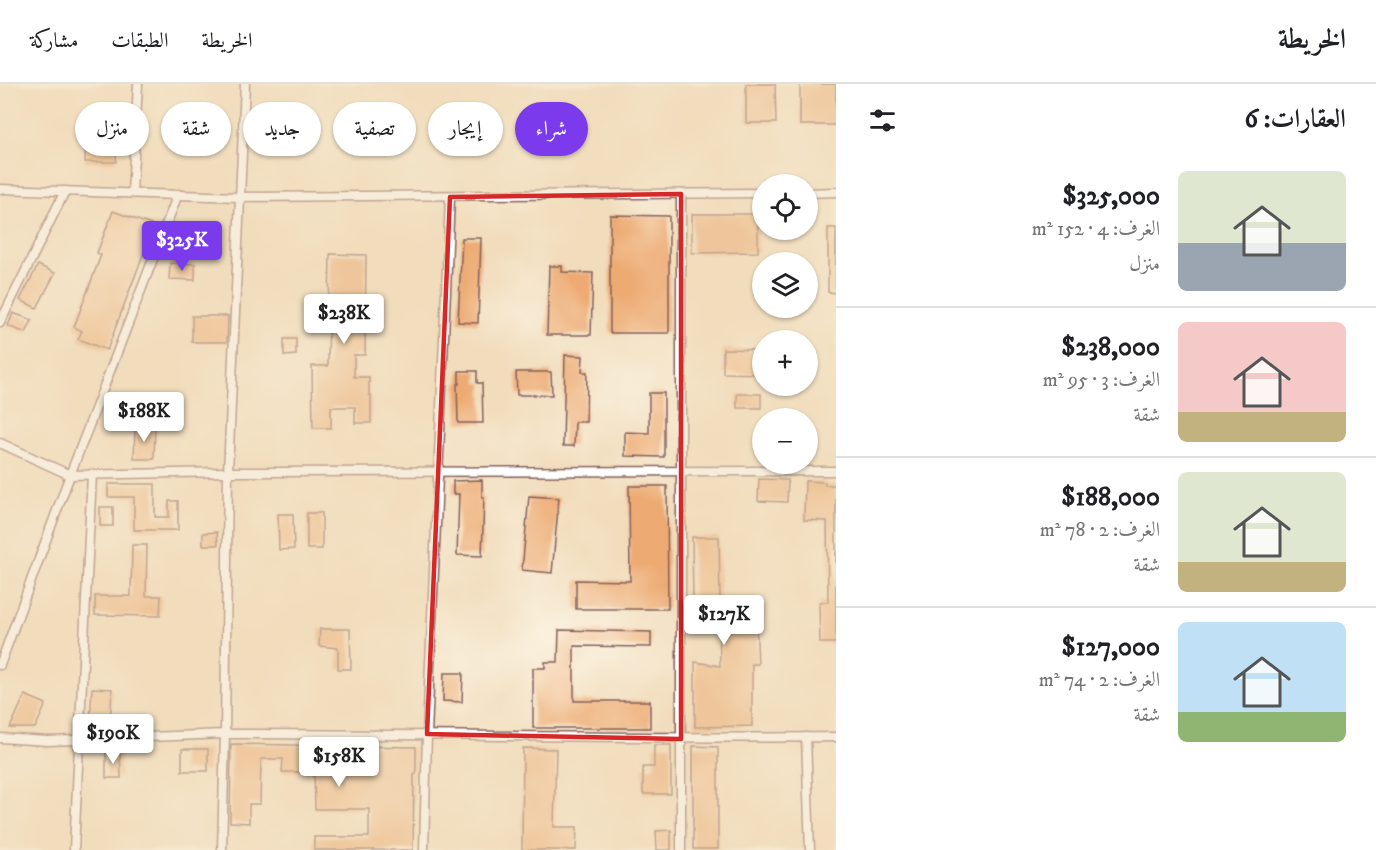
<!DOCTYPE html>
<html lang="ar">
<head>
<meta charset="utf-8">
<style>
	:root { --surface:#fff; --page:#f2f2f2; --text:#202124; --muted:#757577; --line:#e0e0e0; --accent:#7c3aed }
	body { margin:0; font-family:"IM FELL DW Pica",Amiri,serif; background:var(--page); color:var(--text); direction:rtl; height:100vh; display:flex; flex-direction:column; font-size:22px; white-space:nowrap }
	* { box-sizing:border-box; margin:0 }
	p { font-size:20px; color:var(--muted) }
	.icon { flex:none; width:33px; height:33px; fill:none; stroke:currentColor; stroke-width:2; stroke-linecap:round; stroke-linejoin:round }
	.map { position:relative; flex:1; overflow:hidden; direction:ltr }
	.side { display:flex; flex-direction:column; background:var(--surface); width:540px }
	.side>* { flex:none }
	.hud { position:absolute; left:18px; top:18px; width:570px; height:54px; direction:rtl; display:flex; gap:12px }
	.controls { position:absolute; left:752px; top:90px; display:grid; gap:12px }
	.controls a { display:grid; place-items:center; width:66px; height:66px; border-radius:50%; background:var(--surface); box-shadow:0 2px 4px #0004; font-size:30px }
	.price { position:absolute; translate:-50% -51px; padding:0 14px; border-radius:6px; background:#fff; color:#222; font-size:20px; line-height:39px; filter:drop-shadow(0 2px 3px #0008) }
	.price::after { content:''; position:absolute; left:50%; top:36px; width:18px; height:14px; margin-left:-9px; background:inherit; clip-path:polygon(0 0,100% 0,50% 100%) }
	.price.selected { background:var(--accent); color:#fff }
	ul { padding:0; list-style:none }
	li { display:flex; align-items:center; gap:18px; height:150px; padding:0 30px }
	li+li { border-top:2px solid var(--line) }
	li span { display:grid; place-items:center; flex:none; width:168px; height:120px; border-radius:9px; color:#555 }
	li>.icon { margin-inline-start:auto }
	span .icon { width:72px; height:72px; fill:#fffc; stroke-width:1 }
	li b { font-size:26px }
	h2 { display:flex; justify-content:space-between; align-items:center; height:72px; padding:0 30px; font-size:26px }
	.tag { padding:0 21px; border-radius:27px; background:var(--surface); box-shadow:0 2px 4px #0004; font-size:21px; line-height:54px }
	.tag.selected { background:var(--accent); color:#fff }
	header { display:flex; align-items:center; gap:36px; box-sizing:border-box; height:84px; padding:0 30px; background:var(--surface); border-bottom:2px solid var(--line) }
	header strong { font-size:28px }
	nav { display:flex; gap:33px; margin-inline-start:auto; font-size:21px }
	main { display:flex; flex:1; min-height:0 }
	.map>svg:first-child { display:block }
	.building { fill:#edab73 }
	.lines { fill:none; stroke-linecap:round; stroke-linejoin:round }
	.minor-casing { stroke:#84615d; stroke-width:11 }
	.minor { stroke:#fff; stroke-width:8 }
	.marked { fill:none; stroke:#d62828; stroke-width:4.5; stroke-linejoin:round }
</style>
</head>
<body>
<header>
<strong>الخريطة</strong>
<nav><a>الخريطة</a><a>الطبقات</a><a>مشاركة</a></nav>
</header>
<main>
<section class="side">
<h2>العقارات: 6<svg class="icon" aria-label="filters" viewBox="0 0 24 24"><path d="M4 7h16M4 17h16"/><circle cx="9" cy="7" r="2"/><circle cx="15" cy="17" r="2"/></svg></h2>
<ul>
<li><span style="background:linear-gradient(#dfe7d0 60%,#9aa5b1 0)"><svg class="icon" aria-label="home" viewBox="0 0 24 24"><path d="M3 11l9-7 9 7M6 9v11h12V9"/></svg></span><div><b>$325,000</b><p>الغرف: 4 · 152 m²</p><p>منزل</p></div></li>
<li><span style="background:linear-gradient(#f6c9c9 75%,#c2b280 0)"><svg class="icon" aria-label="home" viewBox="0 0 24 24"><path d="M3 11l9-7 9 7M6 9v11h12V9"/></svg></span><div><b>$238,000</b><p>الغرف: 3 · 95 m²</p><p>شقة</p></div></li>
<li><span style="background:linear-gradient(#dfe7d0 75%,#c2b280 0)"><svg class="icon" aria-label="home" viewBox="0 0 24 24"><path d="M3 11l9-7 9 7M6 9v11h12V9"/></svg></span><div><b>$188,000</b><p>الغرف: 2 · 78 m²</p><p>شقة</p></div></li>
<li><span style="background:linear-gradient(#bfe0f5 75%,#8fb573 0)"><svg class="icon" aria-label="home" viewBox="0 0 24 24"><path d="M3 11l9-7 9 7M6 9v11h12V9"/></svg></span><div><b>$127,000</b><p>الغرف: 2 · 74 m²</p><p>شقة</p></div></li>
</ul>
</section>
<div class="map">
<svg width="836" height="766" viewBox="0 0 836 766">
	<rect width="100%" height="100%" fill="#fcf5e5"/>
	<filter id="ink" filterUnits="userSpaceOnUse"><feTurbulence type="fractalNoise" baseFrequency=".0167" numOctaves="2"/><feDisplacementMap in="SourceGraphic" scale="12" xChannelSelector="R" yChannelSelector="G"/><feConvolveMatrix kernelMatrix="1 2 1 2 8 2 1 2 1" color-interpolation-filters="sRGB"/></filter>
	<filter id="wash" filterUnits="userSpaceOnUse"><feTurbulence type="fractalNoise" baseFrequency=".008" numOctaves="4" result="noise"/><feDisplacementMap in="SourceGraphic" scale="24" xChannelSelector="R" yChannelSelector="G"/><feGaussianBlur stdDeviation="1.35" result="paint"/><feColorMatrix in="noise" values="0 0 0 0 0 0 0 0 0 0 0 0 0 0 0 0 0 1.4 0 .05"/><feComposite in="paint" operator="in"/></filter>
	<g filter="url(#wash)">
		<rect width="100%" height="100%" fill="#f1dcbb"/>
		<g id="blocks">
			<!-- building -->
			<g class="building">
				<polygon points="746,0 775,0 776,39 746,39"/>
				<rect x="800" y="0" width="36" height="41"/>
				<polygon points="86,51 117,52 116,78 85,78"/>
				<polygon points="113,127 154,142 107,266 78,255 82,247 74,243 101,171 97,169"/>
				<polygon points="692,130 758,130 758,168 692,169"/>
				<polygon points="610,131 669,132 669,249 610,249"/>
				<polygon points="828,144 836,144 836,209 828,208"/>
				<polygon points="462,154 481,154 478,239 458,238"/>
				<polygon points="330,170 366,171 365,271 354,271 354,293 369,293 369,311 371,311 371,339 355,339 355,323 331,323 331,344 313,344 312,282 328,282"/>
				<polygon points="170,179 195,180 195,196 169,195"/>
				<polygon points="38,181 55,189 37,224 20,216"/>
				<polygon points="549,182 562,182 562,188 593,189 591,251 547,251"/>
				<polygon points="13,229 32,236 26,249 8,242"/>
				<polygon points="192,232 228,232 227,258 192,258"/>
				<polygon points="284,255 296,255 296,271 284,272"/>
				<polygon points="723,265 761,266 760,290 723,289"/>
				<polygon points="565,271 583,272 582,288 587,288 586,338 575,338 574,362 563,362"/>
				<polygon points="459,287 477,287 477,299 482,299 483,339 458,339 457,300 459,300"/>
				<polygon points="516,288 551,288 552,311 517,311"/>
				<polygon points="649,309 664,309 664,373 625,372 625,348 649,349"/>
				<rect x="737" y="310" width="24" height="14"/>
				<polygon points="135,343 155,343 154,375 134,375"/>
				<polygon points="759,395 788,396 787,418 758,417"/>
				<polygon points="482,396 482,413 484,413 482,472 457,471 459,410 453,410 453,397"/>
				<polygon points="805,397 825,398 825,401 836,401 836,559 820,559 819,518 828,518 827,437 804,436"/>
				<polygon points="108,400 155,400 155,433 169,433 169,417 178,417 178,446 134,446 134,413 108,413"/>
				<polygon points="629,402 667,402 668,525 576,525 576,496 630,497"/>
				<polygon points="529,412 559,414 552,489 522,486"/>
				<rect x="100" y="423" width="13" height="19"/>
				<rect x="307" y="429" width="15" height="36"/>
				<polygon points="278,430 293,430 294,465 279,466"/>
				<polygon points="217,448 218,461 203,461 203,449"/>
				<polygon points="692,453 719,453 720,516 755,514 758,580 752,580 752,642 695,643 695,578 720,582 719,534 701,535 700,515 693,515"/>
				<polygon points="132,461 147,461 146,512 161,512 160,532 95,531 95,512 131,512"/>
				<polygon points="320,545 350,545 351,585 338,585 338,564 319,562"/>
				<polygon points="559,546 651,548 651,563 574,562 574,617 650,617 650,644 533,644 533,584 545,584 545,578 558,578"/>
				<polygon points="444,589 463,589 462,618 443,617"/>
				<polygon points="92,604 112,605 110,641 90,640"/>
				<polygon points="25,611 46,620 35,644 10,644"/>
				<polygon points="231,660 416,663 416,690 414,690 413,766 314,766 314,753 369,753 369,725 315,725 314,688 282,688 283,675 261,675 260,720 249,720 249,739 230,738"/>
				<polygon points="654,661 671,661 671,710 643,710 643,683 654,683"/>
				<polygon points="693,662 718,663 718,765 693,765"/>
				<polygon points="523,664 556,665 554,743 577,743 576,766 522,766"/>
				<rect x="182" y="665" width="26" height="22"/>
				<polygon points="106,667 120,667 121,694 106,694"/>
				<polygon points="671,746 671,766 657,766 656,747"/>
			</g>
		</g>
	</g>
	<g filter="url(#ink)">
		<use href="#blocks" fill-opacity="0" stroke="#84615d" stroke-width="1.5"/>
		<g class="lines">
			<defs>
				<g id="minor">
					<path d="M245,0L228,388L225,650C429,650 632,655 836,653"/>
					<polyline points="0,105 239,113 762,109"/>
					<polyline points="132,109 138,0"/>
					<polyline points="807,109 836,108"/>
					<polyline points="681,110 681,766"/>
					<polyline points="0,239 65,107"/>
					<polyline points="0,359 70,391 228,388 836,387"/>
					<polyline points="0,581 70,391 178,110"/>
					<polyline points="806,653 810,766"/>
					<polyline points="0,654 48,657 225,650 222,766"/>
					<polyline points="74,766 92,390"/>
					<polyline points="424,766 427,650 450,113"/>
				</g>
			</defs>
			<!-- minor casing -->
			<use href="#minor" class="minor-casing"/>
			<!-- minor -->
			<use href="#minor" class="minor"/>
		</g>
	</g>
	<!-- marked area -->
	<path d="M0 0H836V766H0ZM681,110V655L427,650L450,113Z" fill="#f1dcbb" fill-opacity=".55" fill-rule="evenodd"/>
	<path class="marked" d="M681,110V655L427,650L450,113Z"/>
</svg>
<div class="controls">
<a><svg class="icon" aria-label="locate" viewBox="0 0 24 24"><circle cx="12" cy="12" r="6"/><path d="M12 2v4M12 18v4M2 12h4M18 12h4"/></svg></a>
<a><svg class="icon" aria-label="layers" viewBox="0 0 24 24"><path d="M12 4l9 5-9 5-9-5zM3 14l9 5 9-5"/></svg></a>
<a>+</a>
<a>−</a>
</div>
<b class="price selected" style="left:182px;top:188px">$325K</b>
<b class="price" style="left:344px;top:261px">$238K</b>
<b class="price" style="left:144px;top:359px">$188K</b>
<b class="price" style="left:724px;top:562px">$127K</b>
<b class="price" style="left:113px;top:681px">$190K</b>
<b class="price" style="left:339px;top:704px">$158K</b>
<div class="hud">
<a class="tag selected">شراء</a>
<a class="tag">إيجار</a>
<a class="tag">تصفية</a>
<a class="tag">جديد</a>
<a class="tag">شقة</a>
<a class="tag">منزل</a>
</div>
</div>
</main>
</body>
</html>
